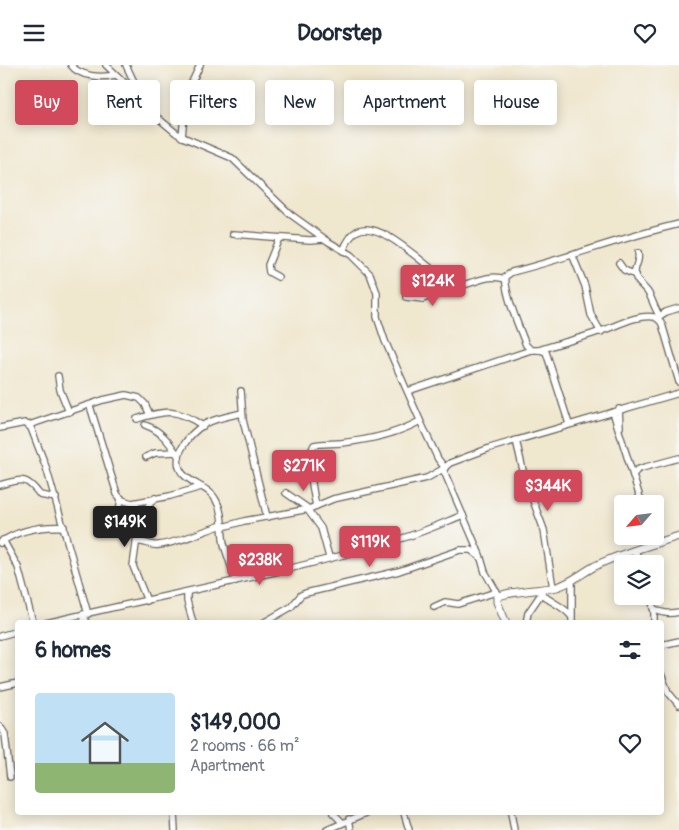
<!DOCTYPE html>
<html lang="en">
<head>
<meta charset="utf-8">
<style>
	:root { --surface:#fff; --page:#f6f6f7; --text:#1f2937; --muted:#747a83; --line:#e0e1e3; --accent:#d1495b }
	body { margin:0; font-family:Pangolin,sans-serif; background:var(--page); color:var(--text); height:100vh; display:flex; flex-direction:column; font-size:19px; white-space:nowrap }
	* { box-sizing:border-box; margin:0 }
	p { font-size:16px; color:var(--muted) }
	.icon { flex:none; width:28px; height:28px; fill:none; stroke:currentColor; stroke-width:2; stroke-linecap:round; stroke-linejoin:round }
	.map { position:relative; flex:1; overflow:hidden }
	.drawer { position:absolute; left:15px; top:555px; width:649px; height:195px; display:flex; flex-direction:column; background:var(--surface); border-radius:5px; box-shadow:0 2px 12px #0003 }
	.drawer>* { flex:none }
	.top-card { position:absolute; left:15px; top:15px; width:650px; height:45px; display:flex; gap:10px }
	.needle { width:32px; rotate:242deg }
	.fabs { position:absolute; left:614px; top:430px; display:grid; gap:10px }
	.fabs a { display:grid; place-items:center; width:50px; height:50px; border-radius:5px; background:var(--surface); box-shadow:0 2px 12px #0003; font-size:25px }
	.price { position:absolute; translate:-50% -42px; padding:0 11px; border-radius:5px; background:var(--accent); color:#fff; font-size:16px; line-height:32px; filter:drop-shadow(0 1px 2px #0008) }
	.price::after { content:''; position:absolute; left:50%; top:30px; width:15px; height:11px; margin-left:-8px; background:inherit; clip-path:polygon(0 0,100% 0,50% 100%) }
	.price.current { background:#222; color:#fff }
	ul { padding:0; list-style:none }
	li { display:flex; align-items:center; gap:15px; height:125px; padding:0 20px }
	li+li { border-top:1px solid var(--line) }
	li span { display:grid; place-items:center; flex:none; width:140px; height:100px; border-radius:5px; color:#555 }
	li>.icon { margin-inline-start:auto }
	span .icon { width:60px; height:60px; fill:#fffc; stroke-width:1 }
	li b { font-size:21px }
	h2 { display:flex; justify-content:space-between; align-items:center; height:60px; padding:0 20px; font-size:21px }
	.tag { padding:0 18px; border-radius:5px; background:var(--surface); box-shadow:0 2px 12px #0003; font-size:18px; line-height:45px }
	.tag.current { background:var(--accent); color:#fff }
	header { display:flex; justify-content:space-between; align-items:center; height:65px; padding:0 20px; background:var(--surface); font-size:22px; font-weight:800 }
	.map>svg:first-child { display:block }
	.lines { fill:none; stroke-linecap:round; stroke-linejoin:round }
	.minor-casing { stroke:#66635b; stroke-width:8 }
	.tertiary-casing { stroke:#66635b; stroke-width:9 }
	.minor { stroke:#fff; stroke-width:5.5 }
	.tertiary { stroke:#fff; stroke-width:7 }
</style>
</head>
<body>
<header><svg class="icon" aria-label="menu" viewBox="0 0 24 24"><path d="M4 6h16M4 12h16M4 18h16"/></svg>Doorstep<svg class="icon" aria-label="heart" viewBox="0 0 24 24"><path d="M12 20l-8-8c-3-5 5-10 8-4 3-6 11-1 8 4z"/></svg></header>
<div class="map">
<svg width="679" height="765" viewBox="0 0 679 765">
	<rect width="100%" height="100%" fill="#f6f6f2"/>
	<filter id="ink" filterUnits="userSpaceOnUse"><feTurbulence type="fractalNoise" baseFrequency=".02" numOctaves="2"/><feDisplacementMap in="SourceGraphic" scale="10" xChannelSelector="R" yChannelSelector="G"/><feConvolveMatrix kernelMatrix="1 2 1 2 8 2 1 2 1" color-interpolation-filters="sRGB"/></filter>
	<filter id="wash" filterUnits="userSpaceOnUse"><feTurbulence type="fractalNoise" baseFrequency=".0096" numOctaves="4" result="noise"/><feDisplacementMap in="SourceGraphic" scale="20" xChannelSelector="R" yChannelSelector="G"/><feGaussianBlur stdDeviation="1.12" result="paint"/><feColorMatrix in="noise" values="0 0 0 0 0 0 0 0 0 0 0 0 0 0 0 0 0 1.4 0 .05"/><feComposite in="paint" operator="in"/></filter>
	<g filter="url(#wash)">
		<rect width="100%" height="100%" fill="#f0e7cf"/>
	</g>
	<g filter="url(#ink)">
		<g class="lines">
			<defs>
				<g id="minor">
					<path d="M71,0C80,12 101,13 115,10"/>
					<polyline points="106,0 129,22 139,27"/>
					<polyline points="126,0 143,36 152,48 176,68 185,73 232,93 290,149 329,177 351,190 370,209 377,228 377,252 385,276 423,362 438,394 445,403"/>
					<polyline points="182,72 186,30 200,0"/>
					<polyline points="233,169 310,175 324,174"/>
					<path d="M343,186C346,179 350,170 357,166C382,152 433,211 457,221C474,219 488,208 505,214"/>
					<path d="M638,188C640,197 635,199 635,207C634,215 643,221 647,226C653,234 654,244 660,251"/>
					<polyline points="572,189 585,221 591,250 601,267"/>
					<polyline points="619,198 624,205 636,210"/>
					<polyline points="278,212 269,207 268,200 279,173"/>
					<polyline points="406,232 423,234 457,221"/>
					<polyline points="658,252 666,247 679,243"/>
					<path d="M539,285C559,278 579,274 598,267C615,262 636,249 654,252C658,253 660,255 662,259L679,317"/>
					<polyline points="58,311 60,325 69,347"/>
					<polyline points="241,326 243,355 267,452"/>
					<polyline points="408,326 531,285"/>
					<polyline points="90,341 117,429 122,435 132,438 170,431 201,422"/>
					<polyline points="619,344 620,362"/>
					<polyline points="613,347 642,439"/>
					<path d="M137,354C166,345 176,343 203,361"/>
					<path d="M569,359L546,287L540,285H531L526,280C520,265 503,225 506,211L512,207C568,193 623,172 679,159"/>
					<polyline points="29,360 103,335 126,330 139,333 145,339 150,350"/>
					<path d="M145,360C162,366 169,377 179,392"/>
					<polyline points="0,363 25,358 31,363 46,402 88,549"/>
					<polyline points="516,375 525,414 544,465 553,523"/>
					<polyline points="146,392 155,388 176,387"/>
					<polyline points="633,410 637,405 642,403 679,393"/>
					<path d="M0,420C22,414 26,411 40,430L56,433"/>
					<polyline points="286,428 309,444"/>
					<path d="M121,433C118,450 118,456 134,464L137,472L133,501L147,536"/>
					<path d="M316,441C313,426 306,393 314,380C323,378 332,379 341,378C368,375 397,369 420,356"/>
					<polyline points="307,444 321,463 329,492"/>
					<polyline points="130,462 155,433"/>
					<polyline points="223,462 244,456 309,444 333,434 427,413 443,404"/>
					<polyline points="3,475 18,502 33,558"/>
					<path d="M136,477C145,475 151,482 159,480C181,477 202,466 223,460"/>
					<path d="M0,478C18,465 42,461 64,462"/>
					<polyline points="635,485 640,499"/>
					<path d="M235,516C233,503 227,492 224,479C221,464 224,449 216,435C209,422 193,420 183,409C169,392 190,368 205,359C216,353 229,351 242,348"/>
					<path d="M538,525C547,537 562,539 571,551"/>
					<polyline points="187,527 187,536 193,558"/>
					<polyline points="499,531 485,507 480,490 443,404 450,398 490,383 679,328"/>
					<polyline points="651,531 654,547 654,558"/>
					<polyline points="434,542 445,537 458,539 496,527"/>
					<path d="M653,543C662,549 669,549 679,547"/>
					<path d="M46,558C165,529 286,509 403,473C423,467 443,458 463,450"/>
					<polyline points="263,558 291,542 301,530 306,528 399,506 460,485 471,485 480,492"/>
					<polyline points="526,558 528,548 541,529"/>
					<polyline points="572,558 572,516"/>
					<polyline points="0,571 18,566"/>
					<polyline points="661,580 679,576"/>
					<polyline points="661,609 668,627 679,640"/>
					<polyline points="0,622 18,618"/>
					<polyline points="0,661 5,669 10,712"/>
					<polyline points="174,748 175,765"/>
					<polyline points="333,748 342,757"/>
					<polyline points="404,748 409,765"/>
					<polyline points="511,748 514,765"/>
					<polyline points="349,754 351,765"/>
					<polyline points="327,765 366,748"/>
				</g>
				<g id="tertiary">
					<polyline points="83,550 86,558"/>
					<path d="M506,558L497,537V533C503,526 545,525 557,522C571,518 582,508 595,501C621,488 651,480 679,471"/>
				</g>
			</defs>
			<!-- minor casing -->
			<use href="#minor" class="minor-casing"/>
			<!-- tertiary casing -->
			<use href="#tertiary" class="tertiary-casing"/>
			<!-- minor -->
			<use href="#minor" class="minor"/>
			<!-- tertiary -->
			<use href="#tertiary" class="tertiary"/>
		</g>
	</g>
</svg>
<div class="fabs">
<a><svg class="needle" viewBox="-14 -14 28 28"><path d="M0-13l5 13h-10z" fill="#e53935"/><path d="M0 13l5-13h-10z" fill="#747a83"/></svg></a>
<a><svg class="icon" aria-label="layers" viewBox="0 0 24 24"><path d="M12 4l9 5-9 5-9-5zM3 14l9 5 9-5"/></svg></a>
</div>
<b class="price" style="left:433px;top:242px">$124K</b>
<b class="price" style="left:304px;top:427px">$271K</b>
<b class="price" style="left:548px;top:447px">$344K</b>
<b class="price current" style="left:125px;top:483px">$149K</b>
<b class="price" style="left:370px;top:503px">$119K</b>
<b class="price" style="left:260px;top:521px">$238K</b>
<div class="top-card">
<a class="tag current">Buy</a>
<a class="tag">Rent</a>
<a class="tag">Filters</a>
<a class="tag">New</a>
<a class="tag">Apartment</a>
<a class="tag">House</a>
</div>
<section class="drawer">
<h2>6 homes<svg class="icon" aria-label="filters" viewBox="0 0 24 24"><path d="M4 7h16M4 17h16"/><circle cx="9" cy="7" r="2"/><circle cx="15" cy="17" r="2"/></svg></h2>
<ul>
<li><span style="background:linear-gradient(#bfe0f5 70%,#8fb573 0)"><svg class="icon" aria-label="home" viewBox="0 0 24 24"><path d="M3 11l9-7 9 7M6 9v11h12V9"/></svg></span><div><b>$149,000</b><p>2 rooms · 66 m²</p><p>Apartment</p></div><svg class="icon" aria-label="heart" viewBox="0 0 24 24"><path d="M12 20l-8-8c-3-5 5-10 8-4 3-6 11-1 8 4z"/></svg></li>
</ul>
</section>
</div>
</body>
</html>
